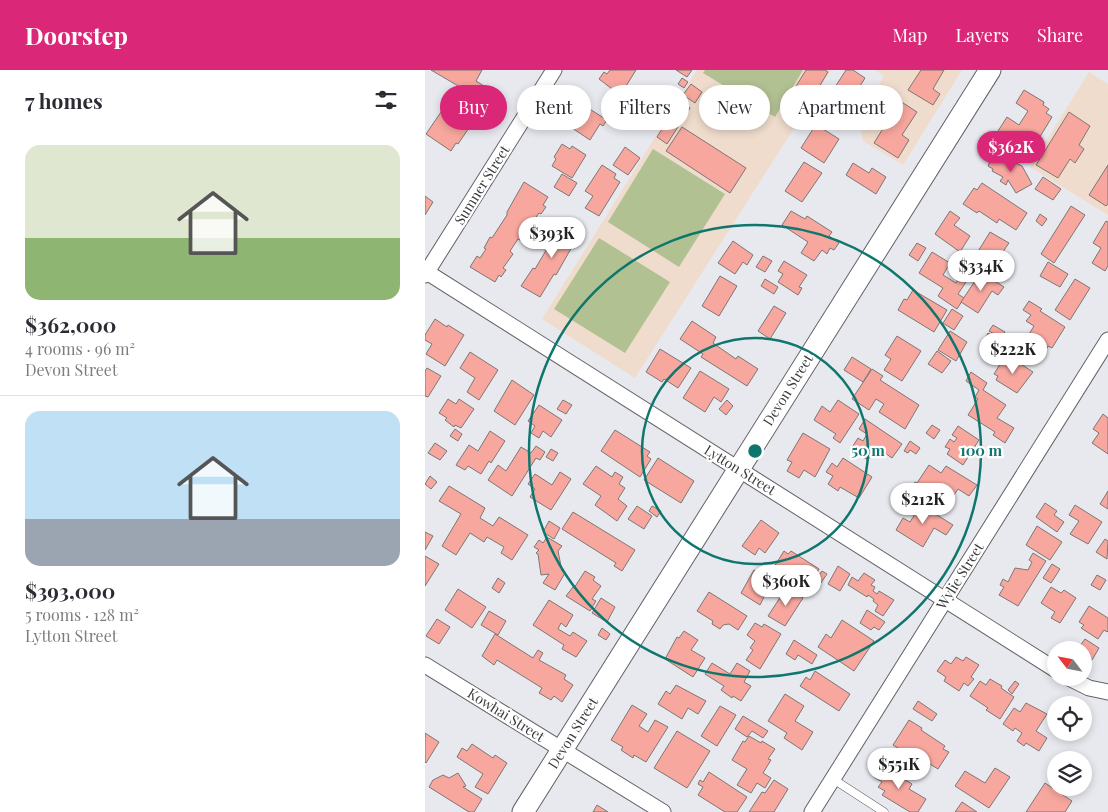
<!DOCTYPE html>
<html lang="en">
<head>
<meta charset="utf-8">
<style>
	:root { --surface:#fff; --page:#f2f2f3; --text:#2b2b33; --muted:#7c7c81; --line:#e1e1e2; --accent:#db2777 }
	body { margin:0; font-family:"Playfair Display",serif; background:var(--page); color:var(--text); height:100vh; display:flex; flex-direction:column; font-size:19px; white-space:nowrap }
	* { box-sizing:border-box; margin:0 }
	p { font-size:16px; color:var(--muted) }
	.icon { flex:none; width:28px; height:28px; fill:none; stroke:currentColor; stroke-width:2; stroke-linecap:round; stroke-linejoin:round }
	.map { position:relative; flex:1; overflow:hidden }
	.side { display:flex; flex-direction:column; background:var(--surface); width:425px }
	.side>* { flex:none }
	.guide { position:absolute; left:15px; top:15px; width:475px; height:45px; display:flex; gap:10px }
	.needle { width:32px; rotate:302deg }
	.buttons { position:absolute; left:622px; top:571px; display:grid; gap:10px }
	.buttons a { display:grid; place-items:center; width:45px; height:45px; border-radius:50%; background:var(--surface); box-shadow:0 2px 8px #0003; font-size:25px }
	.price { position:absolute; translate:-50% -42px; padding:0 11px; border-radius:18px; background:#fff; color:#222; font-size:16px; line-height:32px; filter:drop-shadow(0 1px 2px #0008) }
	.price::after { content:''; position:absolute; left:50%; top:30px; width:15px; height:11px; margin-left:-8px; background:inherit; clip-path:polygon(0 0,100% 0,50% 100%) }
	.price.selected { background:var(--accent); color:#fff }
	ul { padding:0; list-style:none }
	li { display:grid; align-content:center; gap:10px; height:265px; padding:0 25px }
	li+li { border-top:1px solid var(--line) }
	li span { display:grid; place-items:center; height:155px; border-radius:15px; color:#555 }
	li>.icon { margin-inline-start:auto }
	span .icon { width:90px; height:90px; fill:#fffc; stroke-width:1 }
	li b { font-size:21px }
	h2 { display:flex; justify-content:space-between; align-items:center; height:60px; padding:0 25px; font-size:21px }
	.chip { padding:0 18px; border-radius:22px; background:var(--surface); box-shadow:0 2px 8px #0003; font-size:18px; line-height:45px }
	.chip.selected { background:var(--accent); color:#fff }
	header { display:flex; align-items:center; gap:30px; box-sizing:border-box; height:70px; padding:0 25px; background:var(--accent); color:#fff }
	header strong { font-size:24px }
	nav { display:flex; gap:28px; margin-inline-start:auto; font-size:18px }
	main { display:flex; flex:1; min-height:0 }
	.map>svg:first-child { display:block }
	.commercial { fill:#efdccc }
	.green { fill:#b2c192 }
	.building { fill:#f7a79e; stroke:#7d7675 }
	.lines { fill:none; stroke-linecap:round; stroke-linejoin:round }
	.lane-casing { stroke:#626268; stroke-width:9 }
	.street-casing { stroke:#626268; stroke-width:17 }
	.secondary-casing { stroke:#626268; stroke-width:23 }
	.lane { stroke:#fff; stroke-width:8 }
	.street { stroke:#fff; stroke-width:15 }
	.secondary { stroke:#fff; stroke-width:21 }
	.ring { fill:none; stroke:#0f766e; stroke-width:2.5 }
	.labels { text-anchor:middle; stroke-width:4.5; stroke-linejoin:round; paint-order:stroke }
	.street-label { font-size:14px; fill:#3a3a3c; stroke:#fff }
	.centre { fill:#0f766e; stroke:#fff; stroke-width:2.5 }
	.ring-label { font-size:15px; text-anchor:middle; font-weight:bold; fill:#0f766e; stroke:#fff; stroke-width:4.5; stroke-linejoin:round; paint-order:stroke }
</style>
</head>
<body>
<header>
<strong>Doorstep</strong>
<nav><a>Map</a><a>Layers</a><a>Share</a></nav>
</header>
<main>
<section class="side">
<h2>7 homes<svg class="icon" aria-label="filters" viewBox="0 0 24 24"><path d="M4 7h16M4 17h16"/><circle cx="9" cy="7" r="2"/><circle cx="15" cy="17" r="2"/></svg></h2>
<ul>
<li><span style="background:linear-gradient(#dfe7d0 60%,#8fb573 0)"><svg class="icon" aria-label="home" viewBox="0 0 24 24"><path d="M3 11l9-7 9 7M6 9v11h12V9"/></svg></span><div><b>$362,000</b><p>4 rooms · 96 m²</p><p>Devon Street</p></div></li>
<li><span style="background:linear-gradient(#bfe0f5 70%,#9aa5b1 0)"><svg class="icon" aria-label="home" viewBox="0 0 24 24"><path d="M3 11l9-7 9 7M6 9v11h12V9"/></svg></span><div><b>$393,000</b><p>5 rooms · 128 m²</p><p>Lytton Street</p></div></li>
</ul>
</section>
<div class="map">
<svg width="683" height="742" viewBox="0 0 683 742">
	<rect width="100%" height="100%" fill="#e8e9ef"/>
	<!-- commercial -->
	<g class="commercial">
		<polygon points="272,0 406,0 210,308 117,249"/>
		<polygon points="450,0 537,0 478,95 438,71 434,50 459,6"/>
		<polygon points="664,2 683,14 683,145 605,97"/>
	</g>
	<!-- green -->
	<g class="green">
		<polygon points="280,0 378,0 350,47 278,3"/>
		<polygon points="228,79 300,124 254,197 183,152"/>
		<polygon points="174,168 245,212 200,283 129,239"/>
	</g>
	<!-- building -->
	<g class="building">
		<polygon points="6,0 57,0 51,11 59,16 52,27"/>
		<polygon points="185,0 211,0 201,16 242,42 234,55 218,45 217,47 191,31 195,25 174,9 179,2 182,4"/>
		<polygon points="251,0 267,0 262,7"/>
		<polygon points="381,0 400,0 403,2 388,27 384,24 378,33 365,26"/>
		<polygon points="421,0 428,0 440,8 421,39 403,28"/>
		<polygon points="496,0 519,0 508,19 515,24 508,35 483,20"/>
		<polygon points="257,8 263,12 259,18 253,14"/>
		<polygon points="266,14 277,22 270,33 258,25"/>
		<polygon points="599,20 619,32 618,35 624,39 621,43 627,47 599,93 566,72 582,47 594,55 603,41 591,33"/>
		<polygon points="455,31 463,37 455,51 446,45"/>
		<polygon points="475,31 492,42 477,65 484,70 473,88 449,73"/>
		<polygon points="257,33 265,38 242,74 232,67 252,36 255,38"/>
		<polygon points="163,38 182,50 178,56 175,54 165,70 144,56 152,44 157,47"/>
		<polygon points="16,42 30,50 34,43 48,52 33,74 31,73 26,81 1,64"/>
		<polygon points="644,42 665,56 654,75 659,79 650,93 645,89 633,108 611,95"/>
		<polygon points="393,51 400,55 398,59 414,69 399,93 376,78"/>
		<polygon points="257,57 321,98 305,123 241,81"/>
		<polygon points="137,74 145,79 147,76 161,85 147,108 127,96 131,89 129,87"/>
		<polygon points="200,77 215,88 203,105 188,95"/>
		<polygon points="576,85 597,96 607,114 591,123 583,110 581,115 575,111 578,107 567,101 568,99 563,96 566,89 572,92"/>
		<polygon points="379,92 397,103 377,132 360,121"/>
		<polygon points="428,93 444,103 447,98 461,107 451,124 421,105"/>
		<polygon points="177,95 191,104 189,108 195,112 174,146 160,138 168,126 160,121"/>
		<polygon points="683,95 683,134 681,136 664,125"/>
		<polygon points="137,104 152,113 144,126 129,117"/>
		<polygon points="618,107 636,119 628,130 610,119"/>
		<polygon points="99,112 123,127 118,135 121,137 116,144 114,143 104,157 101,156 97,163 101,166 97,171 93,169 85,181 88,184 78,198 81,200 76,207 74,205 70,212 45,197 52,186 55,188 61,179 59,178 65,167 67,168 82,145 82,142"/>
		<polygon points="557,113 602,143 591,160 574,149 572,153 554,141 552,143 538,134 549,118 552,120"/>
		<polygon points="0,126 8,132 0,145"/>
		<polygon points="646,136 660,145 629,193 616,184"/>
		<polygon points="366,141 380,149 382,146 407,162 404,166 414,173 409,180 405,178 402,184 397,180 389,191 376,183 383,172 357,155"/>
		<polygon points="525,141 535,148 529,155 545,166 535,182 510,164"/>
		<polygon points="615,144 622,149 617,156 611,151"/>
		<polygon points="137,150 156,161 131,205 129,204 115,227 96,216 108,198 110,199 132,162 130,161"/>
		<polygon points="681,151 683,152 683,196 680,201 667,193 676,178 668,173"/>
		<polygon points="565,162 584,173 571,192 574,194 569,201 549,188"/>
		<polygon points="308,171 328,185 322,195 318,192 310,204 293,193"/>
		<polygon points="492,173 501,178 493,191 484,185"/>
		<polygon points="507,182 525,193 518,205 531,213 536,204 543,209 533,224 539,228 532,239 513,226 518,218 494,203"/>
		<polygon points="338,186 347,191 340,202 331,197"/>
		<polygon points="359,191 382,205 374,217 377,218 373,225 353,212 358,204 353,201"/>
		<polygon points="623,192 643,204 635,217 615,206"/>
		<polygon points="556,202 579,217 573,225 567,221 553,243 536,232"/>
		<polygon points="295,206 312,216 294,246 277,236"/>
		<polygon points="340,209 353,217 349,224 336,216"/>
		<polygon points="650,209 665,218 645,250 630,240"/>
		<polygon points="488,220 522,240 509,262 473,240 479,229 482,230"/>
		<polygon points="604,231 617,239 615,241 640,257 627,278 623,276 618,286 608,279 606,283 596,277 609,256 601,251 606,245 598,240"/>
		<polygon points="349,236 361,243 345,269 333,261"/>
		<polygon points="527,239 538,246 529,260 518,253"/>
		<polygon points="10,249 22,257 23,255 39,265 20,296 1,284 7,274 0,270 0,265"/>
		<polygon points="267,251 291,267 288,273 311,289 313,286 333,299 322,316 276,287 278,284 255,269"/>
		<polygon points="568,255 580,262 576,268 564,261"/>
		<polygon points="525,261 542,272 531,291 513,280"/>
		<polygon points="563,263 571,268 567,273 560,269"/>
		<polygon points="472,266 496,281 477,311 459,300 466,289 460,285"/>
		<polygon points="575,271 587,278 580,289 569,282"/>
		<polygon points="235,279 266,298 253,318 239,309 237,312 221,302"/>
		<polygon points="512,281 526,291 517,303 503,294"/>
		<polygon points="45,282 73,300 54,330 42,322 50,308 35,298"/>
		<polygon points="427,287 446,299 438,312 419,300"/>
		<polygon points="585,287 608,302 592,323 571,310 573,306 569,304 577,291 581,294"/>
		<polygon points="2,298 16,306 3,327 0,326 0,301"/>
		<polygon points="447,299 458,306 455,310 494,335 480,359 454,342 459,334 451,329 444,340 427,329"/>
		<polygon points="275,301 304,319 296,332 289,327 280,342 258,328"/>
		<polygon points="546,302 562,313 558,320 581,335 572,348 589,358 580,373 568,365 570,362 543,345 553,329 550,327 554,320 541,311"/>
		<polygon points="87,310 109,325 90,355 69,341"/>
		<polygon points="23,329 31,334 34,329 49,339 36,358 30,355 29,357 20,350 22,348 14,343"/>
		<polygon points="138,330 147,335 141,344 132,339"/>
		<polygon points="302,330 308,336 301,345 294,339"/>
		<polygon points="413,330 434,344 415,373 408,368 411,364 389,350 397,336 405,342"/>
		<polygon points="114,335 137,350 126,367 118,361 114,368 106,363 110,356 103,351"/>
		<polygon points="678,344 683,348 683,384 667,373 674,363 668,359"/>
		<polygon points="440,349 477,374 467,388 457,381 452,388 447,384 443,390 426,379 433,368 438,371 442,364 434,359"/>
		<polygon points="507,355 515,360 509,369 501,363"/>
		<polygon points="533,356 554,370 538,395 522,384 525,379 520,377 525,369 529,372 532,368 527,365"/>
		<polygon points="30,359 37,364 33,371 25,366"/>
		<polygon points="190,360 225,382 222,386 226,389 215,407 176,381"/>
		<polygon points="65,361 80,371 66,393 64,391 56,404 43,396 40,400 31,395 44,375 53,381"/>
		<polygon points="378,363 405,379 390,407 379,400 374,408 362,401 367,392 362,390"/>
		<polygon points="485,371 495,378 491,384 485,380 483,383 479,381"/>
		<polygon points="10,373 22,381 15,390 3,383"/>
		<polygon points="111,376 120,382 115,390 111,388 87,426 63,410 73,395 81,401 96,377 106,383"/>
		<polygon points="126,379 133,383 128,391 121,387"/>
		<polygon points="233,388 269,411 256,433 219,410"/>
		<polygon points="418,388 447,407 434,428 415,417 413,421 403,414 408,406 401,402 407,393 412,397"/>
		<polygon points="504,395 516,403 521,396 552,415 544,426 533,419 527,428 524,426 516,439 485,420 490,412 492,413"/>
		<polygon points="171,396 187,407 190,402 198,407 194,414 200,418 193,429 202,436 192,451 170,435 176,426 158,414"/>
		<polygon points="135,402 146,409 126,440 105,427 110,419 103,414 110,404 127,415"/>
		<polygon points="5,406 12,412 6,419 0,414"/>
		<polygon points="24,416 60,438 55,448 68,456 74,447 103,465 87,490 76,483 79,477 62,467 59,472 45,463 31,485 17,476 36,444 14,431"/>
		<polygon points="683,421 683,439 675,434"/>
		<polygon points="493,433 528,455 521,465 509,458 498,477 471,460 478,448 485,452 490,444 487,442"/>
		<polygon points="620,433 632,441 629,445 639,452 632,462 611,447"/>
		<polygon points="650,435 677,452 663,474 645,464 654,451 644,445"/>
		<polygon points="212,436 227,446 219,459 203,449"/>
		<polygon points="227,436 236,441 232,447 224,441"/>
		<polygon points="148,442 210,480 197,501 189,496 191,493 137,459"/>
		<polygon points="336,450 354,463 340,483 334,478 330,485 317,476"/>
		<polygon points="124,451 135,458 129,469 118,462"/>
		<polygon points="612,456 637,472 625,490 601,475"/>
		<polygon points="0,462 8,466 0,480"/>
		<polygon points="122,467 137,476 133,481 137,501 140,503 130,520 118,513 124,504 116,505 113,484 111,483 114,480 109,477 114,470 118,473"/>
		<polygon points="680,469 683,471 682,489 671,482"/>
		<polygon points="359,481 363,484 366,481 394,499 382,518 349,497"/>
		<polygon points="608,483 621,491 593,536 574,525 579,517 575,515 578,509 583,512 590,498 603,500 607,492 604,490"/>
		<polygon points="0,486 14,494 0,516"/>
		<polygon points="627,494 635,499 626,513 618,508"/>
		<polygon points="413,496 425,504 415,521 403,514"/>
		<polygon points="329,500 349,512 346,516 350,518 344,527 340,525 335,535 316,523"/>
		<polygon points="160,501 170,507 168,510 176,516 167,529 171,531 165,541 141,526 148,517 149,518"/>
		<polygon points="397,501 402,504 389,523 384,519"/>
		<polygon points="439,503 450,510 446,515 450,517 448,521 452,524 454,521 469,530 458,546 450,541 453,535 448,531 449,529 443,525 442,527 423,515 427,507 433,511"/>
		<polygon points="672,505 681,510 675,520 666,515"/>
		<polygon points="73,508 80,513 74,523 67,518"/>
		<polygon points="362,517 378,528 360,556 343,546"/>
		<polygon points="626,517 636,523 639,520 651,528 635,553 626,548 630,542 616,533"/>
		<polygon points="33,519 61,537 47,558 20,540"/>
		<polygon points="284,522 322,546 313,560 304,554 298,555 295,559 287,554 288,551 272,541"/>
		<polygon points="176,528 190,537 182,552 167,543"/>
		<polygon points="124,530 148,545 141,557 136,553 133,559 145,566 148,562 162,571 151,587 137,579 139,575 108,555"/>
		<polygon points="664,536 683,548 683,561 682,562 679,560 673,569 656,558 659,555 654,552"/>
		<polygon points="442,540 460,552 454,560 449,557 446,560 435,553"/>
		<polygon points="64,541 81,551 73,565 56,555"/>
		<polygon points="12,549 25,557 14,574 1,566"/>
		<polygon points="417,550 449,571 429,601 393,577 401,564 406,568"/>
		<polygon points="330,553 337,557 339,554 356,564 335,599 321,590 328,580 325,578 330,571 322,565"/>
		<polygon points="177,558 185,564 181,570 173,565"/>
		<polygon points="259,561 273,570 266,580 280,588 268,607 240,589 252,567 254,568"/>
		<polygon points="70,564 108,588 113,580 118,583 114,590 141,605 139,609 148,615 137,632 129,626 126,630 114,623 117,618 72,590 69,595 57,586"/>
		<polygon points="660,569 674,578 667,590 659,585 659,580 652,580"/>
		<polygon points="369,570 392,585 387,594 373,585 370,590 361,584"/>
		<polygon points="531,587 538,591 541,587 554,595 546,607 549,609 543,616 539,613 534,621 519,611 521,607 512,601 520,590 526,594"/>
		<polygon points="287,593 305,604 312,593 325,601 319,612 326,616 316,631 308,626 307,628 296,620 299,616 280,604"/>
		<polygon points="390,601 425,624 414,641 375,616 381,607 385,610"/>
		<polygon points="565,609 577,616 576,618 589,627 575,649 561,640 563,638 545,626 555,611 561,615"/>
		<polygon points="590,611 594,614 587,624 583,620"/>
		<polygon points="251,615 281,631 273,644 263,638 257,649 233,634 241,621 245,624"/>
		<polygon points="360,624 379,636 370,651 388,662 377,680 359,668 362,663 343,651"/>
		<polygon points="493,631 512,644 507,651 488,639"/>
		<polygon points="601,633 622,644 611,661 622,668 614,681 601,673 599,676 592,671 597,663 590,658 588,661 578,654 589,638 595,642"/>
		<polygon points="207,635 222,644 214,656 223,662 230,650 243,657 221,692 209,685 208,688 196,680 198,677 186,670"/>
		<polygon points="295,636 311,645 292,676 276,666"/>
		<polygon points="318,646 343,661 338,668 327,661 322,667 310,659"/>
		<polygon points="484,650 497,658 496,660 520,676 518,679 524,682 513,699 485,682 484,685 468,675"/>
		<polygon points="252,661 285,681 262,718 229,698"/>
		<polygon points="0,663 14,672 1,693 0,692"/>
		<polygon points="324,666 336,673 337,671 350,679 343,689 346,690 338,703 346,708 340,718 332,713 326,723 312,715 322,699 307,690 318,671 320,672"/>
		<polygon points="47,674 68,688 70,685 82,693 63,724 50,717 58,704 32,687 37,678 42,681"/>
		<polygon points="456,695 487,714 484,719 501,729 493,742 485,742 457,725 460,721 453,717 457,712 449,707"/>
		<polygon points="570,698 585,707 564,738 530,716 540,701 560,713"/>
		<polygon points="284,702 322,727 312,742 300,742 273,725 278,717 273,714 275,710 278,712"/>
		<polygon points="33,703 41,716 38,717 57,729 49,742 44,742 4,717 8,710 18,705 24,708"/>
		<polygon points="349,710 363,719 349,742 324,742 337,722 340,723"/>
		<polygon points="620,713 647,731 640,742 601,742"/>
		<polygon points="537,732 552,742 530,742"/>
		<polygon points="172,735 183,742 168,742"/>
	</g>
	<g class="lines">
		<defs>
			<polyline id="lane" points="408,709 459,742"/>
			<g id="street">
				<polyline points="0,201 631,600"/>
				<polyline points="0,205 129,0"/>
				<polyline points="0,595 238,742"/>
				<polyline points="644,608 664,618 683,622"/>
				<polyline points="387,742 683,270"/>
			</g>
			<polyline id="secondary" points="98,742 565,0"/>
		</defs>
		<!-- lane casing -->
		<use href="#lane" class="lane-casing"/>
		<!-- street casing -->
		<use href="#street" class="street-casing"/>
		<!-- secondary casing -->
		<use href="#secondary" class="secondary-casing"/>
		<!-- lane -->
		<use href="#lane" class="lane"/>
		<!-- street -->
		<use href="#street" class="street"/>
		<!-- secondary -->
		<use href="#secondary" class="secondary"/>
	</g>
	<!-- distance rings -->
	<g class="ring">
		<circle cx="330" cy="381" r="113"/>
		<circle cx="330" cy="381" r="226"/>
	</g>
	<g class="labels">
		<!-- street labels -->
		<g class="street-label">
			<text transform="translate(57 115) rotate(-58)" y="5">Sumner Street</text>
			<text transform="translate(363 320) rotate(-58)" y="5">Devon Street</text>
			<text transform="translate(315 400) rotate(32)" y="5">Lytton Street</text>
			<text transform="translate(535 506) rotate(-58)" y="5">Wylie Street</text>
			<text transform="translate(81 645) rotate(32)" y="5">Kowhai Street</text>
			<text transform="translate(148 663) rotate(-58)" y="5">Devon Street</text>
		</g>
	</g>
	<circle cx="330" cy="381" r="8" class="centre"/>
	<g class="ring-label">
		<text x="443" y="386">50 m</text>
		<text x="556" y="386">100 m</text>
	</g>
</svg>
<div class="buttons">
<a><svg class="needle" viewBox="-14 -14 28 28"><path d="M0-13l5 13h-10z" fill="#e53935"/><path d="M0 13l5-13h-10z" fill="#7c7c81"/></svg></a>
<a><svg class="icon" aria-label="locate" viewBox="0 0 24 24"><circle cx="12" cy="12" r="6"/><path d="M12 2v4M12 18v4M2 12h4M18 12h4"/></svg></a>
<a><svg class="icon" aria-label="layers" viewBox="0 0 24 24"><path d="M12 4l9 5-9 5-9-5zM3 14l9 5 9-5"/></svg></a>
</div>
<b class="price selected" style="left:586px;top:103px">$362K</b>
<b class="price" style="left:127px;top:189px">$393K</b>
<b class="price" style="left:556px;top:222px">$334K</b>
<b class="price" style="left:588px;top:305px">$222K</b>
<b class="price" style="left:498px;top:455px">$212K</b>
<b class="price" style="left:361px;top:537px">$360K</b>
<b class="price" style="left:474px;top:720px">$551K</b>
<div class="guide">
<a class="chip selected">Buy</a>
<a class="chip">Rent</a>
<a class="chip">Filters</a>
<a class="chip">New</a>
<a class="chip">Apartment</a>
</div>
</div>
</main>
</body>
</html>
